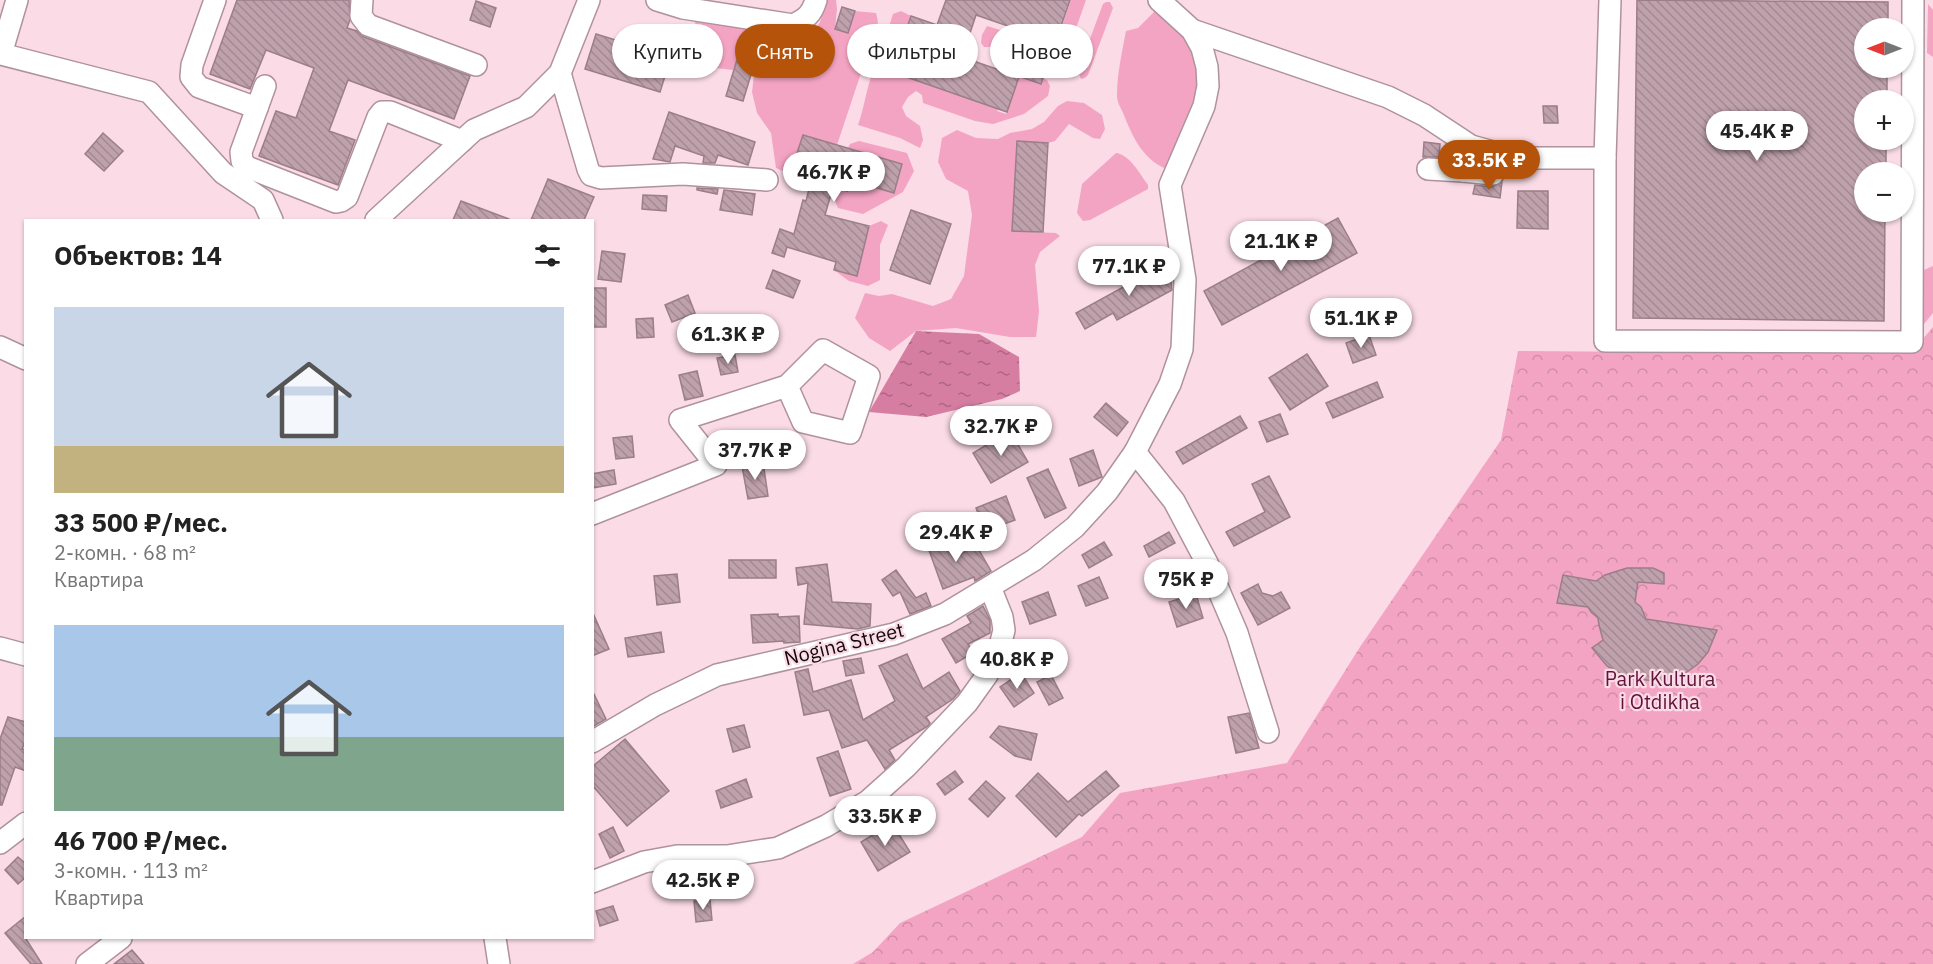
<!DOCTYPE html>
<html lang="ru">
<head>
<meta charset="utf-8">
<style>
	:root { --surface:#fff; --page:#f2f2f2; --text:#222; --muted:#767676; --accent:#b45309 }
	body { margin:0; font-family:"IBM Plex Sans",sans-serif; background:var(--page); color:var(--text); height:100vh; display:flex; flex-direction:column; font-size:22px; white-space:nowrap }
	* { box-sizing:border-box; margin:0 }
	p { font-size:20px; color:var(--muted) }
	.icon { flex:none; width:33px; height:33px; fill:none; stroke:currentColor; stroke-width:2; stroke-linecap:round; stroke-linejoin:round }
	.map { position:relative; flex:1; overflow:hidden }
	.drawer { position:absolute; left:24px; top:219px; width:570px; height:720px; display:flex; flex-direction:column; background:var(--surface); border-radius:0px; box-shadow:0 2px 4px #0004 }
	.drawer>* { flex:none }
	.hud { position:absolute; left:612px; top:24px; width:570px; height:54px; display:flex; gap:12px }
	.needle { width:39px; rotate:270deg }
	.controls { position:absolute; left:1854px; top:18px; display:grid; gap:12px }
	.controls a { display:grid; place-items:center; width:60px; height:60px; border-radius:50%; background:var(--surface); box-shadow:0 2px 4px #0004; font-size:30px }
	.price { position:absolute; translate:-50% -51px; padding:0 14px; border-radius:21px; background:#fff; color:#222; font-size:20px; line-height:39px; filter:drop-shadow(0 2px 3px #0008) }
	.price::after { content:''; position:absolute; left:50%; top:36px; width:18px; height:14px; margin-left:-9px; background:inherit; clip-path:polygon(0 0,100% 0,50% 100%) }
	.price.on { background:var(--accent); color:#fff }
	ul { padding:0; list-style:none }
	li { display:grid; align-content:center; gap:12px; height:318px; padding:0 30px }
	li span { display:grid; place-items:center; height:186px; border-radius:0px; color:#555 }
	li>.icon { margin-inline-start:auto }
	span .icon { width:108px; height:108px; fill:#fffc; stroke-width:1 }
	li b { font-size:26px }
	h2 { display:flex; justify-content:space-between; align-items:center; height:72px; padding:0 30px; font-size:26px }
	.chip { padding:0 21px; border-radius:27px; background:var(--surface); box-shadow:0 2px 4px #0004; font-size:21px; line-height:54px }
	.chip.on { background:var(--accent); color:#fff }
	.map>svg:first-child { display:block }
	.green { fill:#f4a4c3 }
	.park { fill:url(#park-crowns) }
	.water { fill:url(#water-ripples) }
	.building { fill:url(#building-back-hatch); stroke:#9a7e88; stroke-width:1.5 }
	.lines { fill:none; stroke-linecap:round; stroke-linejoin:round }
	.minor-casing { stroke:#af929d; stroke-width:24 }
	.minor { stroke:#fff; stroke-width:21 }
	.labels { text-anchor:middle; stroke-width:4.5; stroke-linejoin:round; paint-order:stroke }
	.street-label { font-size:20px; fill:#140a0e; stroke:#fadbe6 }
	.park-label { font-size:20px; fill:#62133c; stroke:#fadbe6 }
</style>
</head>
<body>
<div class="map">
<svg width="1933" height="964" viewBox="0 0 1933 964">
	<defs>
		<pattern id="park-crowns" width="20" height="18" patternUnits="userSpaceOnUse" patternTransform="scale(1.5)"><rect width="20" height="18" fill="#f4a4c3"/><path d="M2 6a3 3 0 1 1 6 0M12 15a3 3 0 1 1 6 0" fill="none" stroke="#d08ca6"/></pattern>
		<pattern id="water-ripples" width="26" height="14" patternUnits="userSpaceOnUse" patternTransform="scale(1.5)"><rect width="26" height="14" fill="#d67ea2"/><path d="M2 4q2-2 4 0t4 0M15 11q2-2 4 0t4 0" fill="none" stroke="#ac6582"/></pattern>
		<pattern id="building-back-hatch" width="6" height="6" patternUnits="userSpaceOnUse" patternTransform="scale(1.5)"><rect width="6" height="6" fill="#bfa1ac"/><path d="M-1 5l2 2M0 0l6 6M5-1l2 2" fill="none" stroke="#a38993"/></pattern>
	</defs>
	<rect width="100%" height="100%" fill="#fadbe6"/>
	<!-- green -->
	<g class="green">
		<polygon points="826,0 836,0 837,9 835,29 848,33 855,11 876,13 878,22 837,145 803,135 795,162 830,173 833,187 847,191 850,180 894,193 902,164 848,148 850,144 859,141 907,153 914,171 903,192 863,214 838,208 831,192 776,168 771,133 757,113 752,92 756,58 739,53 733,70 716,68 692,16 771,25 814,32 820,22"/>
		<polygon points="1071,0 1086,0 1063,65 1052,71 1047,69"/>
		<polygon points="1106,2 1110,2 1113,8 1088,75 1085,78 1081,79 1078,71 1103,4"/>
		<polygon points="1928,4 1933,10 1933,57 1927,53"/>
		<path d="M901,11L911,16L892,72L998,109L997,111L1006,114L1020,76L1041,84L1043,78L1047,80L1050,86L1048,96L1024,114L993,124L975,121L923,103L922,95L916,91L908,97L902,107L906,116L920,126L923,140L920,148L900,138L858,125C864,108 866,91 872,74C879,54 887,35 893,14Z"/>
		<path d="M1155,11L1161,12L1178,28L1200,61L1198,99L1169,163L1164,168C1141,157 1132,135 1123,113C1121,108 1117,102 1117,96C1117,74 1122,52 1126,31L1138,28Z"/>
		<polygon points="987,26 1000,30 997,41 991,47 984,47 981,43 982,35"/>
		<polygon points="1067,101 1084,103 1102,115 1105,129 1100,139 1093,138 1069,124 1055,141 1048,143 1018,142 1012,231 1056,233 1060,236 1040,252 1035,265 1039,311 1036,337 1010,337 956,328 916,331 890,351 869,338 855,318 865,293 879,296 892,294 933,306 951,299 964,276 972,215 968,191 946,179 938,162 942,138 957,130 976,138 998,139 1010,133 1032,129 1044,122 1058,106"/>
		<path d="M1116,153C1130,155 1140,174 1148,185V189L1090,220L1083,221L1077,213L1082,184Z"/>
		<polygon points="881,221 888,225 880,245 880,280 868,286 849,281 834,270 857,276 869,226"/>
		<polygon points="1933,266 1933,313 1924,324 1924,270"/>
	</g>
	<!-- park -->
	<polygon class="park" points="1933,327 1933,964 853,964 873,952 900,923 1082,837 1120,793 1287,763 1360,647 1501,440 1518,351 1910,354"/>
	<!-- water -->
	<polygon class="water" points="916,331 979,334 1019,357 1020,391 1002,399 926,417 869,412"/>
	<!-- building -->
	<g class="building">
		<polygon points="237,0 349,0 350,20 347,28 357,31 364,37 470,76 454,119 348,80 329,131 355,140 338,185 259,156 276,111 296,118 314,68 266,50 250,89 210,74"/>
		<polygon points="946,0 1070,0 1041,84 1010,73 1025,32 976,15 962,57 1019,77 1007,112 892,72 911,16 937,25"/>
		<polygon points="1637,0 1888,2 1888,28 1864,28 1864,68 1887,68 1887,100 1864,100 1864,140 1886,140 1886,172 1864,172 1864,212 1885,212 1884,321 1633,318"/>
		<polygon points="476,1 496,8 490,27 470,20"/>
		<polygon points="842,7 855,11 848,33 835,29"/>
		<polygon points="596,34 671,57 660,92 585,69"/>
		<polygon points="739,53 756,58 743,101 726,96"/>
		<polygon points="1543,106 1557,106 1558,123 1544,123"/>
		<polygon points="669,112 755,142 748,165 718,155 715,163 703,163 704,156 675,146 670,162 653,159"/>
		<polygon points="103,133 123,151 104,171 85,154"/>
		<polygon points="803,135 902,164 894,193 850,180 847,191 833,187 825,215 869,226 857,276 834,270 836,262 787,247 784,257 772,253 780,229 794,234 803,200 806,201 810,185 807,184 811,167 794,162"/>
		<polygon points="1017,141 1048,143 1043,232 1012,231"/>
		<polygon points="1424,142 1440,144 1439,157 1423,157"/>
		<polygon points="548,179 594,197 584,220 531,220"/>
		<polygon points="1502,182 1500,198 1473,194 1475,185 1492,187"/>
		<polygon points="697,188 718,189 717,194 697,190"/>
		<polygon points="724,190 755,194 752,215 720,210"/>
		<polygon points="1518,191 1548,191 1548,229 1517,228"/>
		<polygon points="643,195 667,196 666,211 642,209"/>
		<polygon points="461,201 509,219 509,220 453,220"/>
		<polygon points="911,210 951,224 930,284 890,270"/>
		<polygon points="1338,218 1357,253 1222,325 1204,291"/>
		<polygon points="602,251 625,254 621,282 598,279"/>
		<polygon points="1169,262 1172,290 1117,320 1113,313 1085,329 1076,313"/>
		<polygon points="773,270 800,281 793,298 766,288"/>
		<rect x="592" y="288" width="14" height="39"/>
		<polygon points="688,295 695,313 672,322 665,305"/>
		<polygon points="653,318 654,337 637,338 636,319"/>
		<polygon points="1369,335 1376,355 1353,363 1346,343"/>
		<polygon points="1307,354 1328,386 1290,410 1269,378"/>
		<polygon points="735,355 738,372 721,375 717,358"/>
		<polygon points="697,371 703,396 685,400 679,375"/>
		<polygon points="1377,382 1383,397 1333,418 1326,403"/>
		<polygon points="1106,403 1128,422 1117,436 1094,417"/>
		<polygon points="1280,414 1288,434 1267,442 1259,422"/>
		<polygon points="1240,416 1247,428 1183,464 1176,452"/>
		<polygon points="1010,431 1028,462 991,483 973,453"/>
		<polygon points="632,436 634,457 616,459 613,438"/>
		<polygon points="1093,450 1102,477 1079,486 1070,459"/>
		<polygon points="763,462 768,496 748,499 742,466"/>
		<polygon points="1048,469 1066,508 1045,518 1027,478"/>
		<polygon points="614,470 616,484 592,488 592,474"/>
		<polygon points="1269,476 1290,517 1234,546 1226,532 1265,512 1252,484"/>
		<polygon points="1006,496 1015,520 985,531 976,508"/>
		<polygon points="1169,532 1175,543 1149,557 1144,546"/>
		<polygon points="947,535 955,558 976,545 991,571 975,581 974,577 943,589 926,542"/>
		<polygon points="1104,542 1112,555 1089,568 1082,555"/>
		<rect x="729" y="560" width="47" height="18"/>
		<polygon points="827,564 832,602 871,604 870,626 858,629 804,624 808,583 798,585 796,568"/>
		<polygon points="1627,568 1653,568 1664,573 1664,584 1638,582 1635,602 1641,607 1646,619 1717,630 1708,652 1698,664 1684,674 1672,679 1655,681 1629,678 1607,666 1592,648 1603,640 1599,625 1598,618 1591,612 1588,607 1557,603 1563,575 1596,581 1605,575"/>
		<polygon points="896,570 916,598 926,593 931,606 910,614 900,592 893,596 882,580"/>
		<polygon points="677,574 680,602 657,605 654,576"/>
		<polygon points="1099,577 1108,598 1086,606 1078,586"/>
		<polygon points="1258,584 1262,593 1273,596 1281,592 1290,608 1258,625 1241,593"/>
		<polygon points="1048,592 1056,615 1030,624 1022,602"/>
		<polygon points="1196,594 1203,618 1177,627 1169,602"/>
		<polygon points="983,606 990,620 990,633 968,644 973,653 956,663 942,639 971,623 967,616"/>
		<polygon points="592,611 609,649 592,656"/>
		<polygon points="778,614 778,617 799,616 800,642 784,643 783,641 753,643 751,615"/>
		<polygon points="661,632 664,652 628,657 625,638"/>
		<polygon points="907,654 923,689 949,672 960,691 953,699 926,717 930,723 928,726 889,750 895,760 885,769 867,740 842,748 829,710 804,715 795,672 808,669 813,692 851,680 863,720 895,701 879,666"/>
		<polygon points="861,658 864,673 846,676 843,661"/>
		<polygon points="1021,673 1034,693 1014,707 1000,687"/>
		<polygon points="1051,675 1063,698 1049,705 1037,682"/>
		<polygon points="592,690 606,719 592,727"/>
		<polygon points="1249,713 1259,748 1236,753 1228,717"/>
		<polygon points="8,717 26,722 26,739 22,749 26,750 26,771 15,767 2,805 0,805 0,739"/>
		<polygon points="744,725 750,747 733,752 727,729"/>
		<polygon points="999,726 1037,734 1031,760 1015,756 990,737"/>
		<polygon points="625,739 669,791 627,826 592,785 592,767"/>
		<polygon points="838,751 851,789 830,796 817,758"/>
		<polygon points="955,771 963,782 945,795 937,784"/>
		<polygon points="1106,771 1119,786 1082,816 1079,814 1056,837 1016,796 1038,773 1068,802"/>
		<polygon points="746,779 752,797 721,808 716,791"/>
		<polygon points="986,781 1005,798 988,817 969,799"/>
		<polygon points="892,823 910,852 878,871 861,842"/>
		<polygon points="613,827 624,851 610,858 599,834"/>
		<polygon points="18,857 26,864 26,877 18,884 5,870"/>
		<polygon points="710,900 712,920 696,922 694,901"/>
		<polygon points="613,906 618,920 600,926 596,911"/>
		<polygon points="26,916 26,939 42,964 31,964 5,933"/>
		<polygon points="132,950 144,964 114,964"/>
	</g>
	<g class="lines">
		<defs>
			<g id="minor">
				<polyline points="17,0 1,54 149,92 223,173 263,200 272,220"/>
				<polyline points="215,0 192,65 191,77 199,87 257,108"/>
				<polyline points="362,0 361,16 368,25 476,65"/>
				<path d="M657,0L683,8L793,25C806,19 812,14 816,0"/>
				<polyline points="1610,0 1605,158 1605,341 1912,342 1913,0"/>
				<polyline points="1192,30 1388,97 1424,115 1471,146 1515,158 1605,158"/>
				<polyline points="560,73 588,169 591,175 601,178 683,174 767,180"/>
				<polyline points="265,86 241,152 242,161 247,167 336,202 341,201 347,197 378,117 382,112 390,112 462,141"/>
				<polyline points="1471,146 1463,171 1493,174"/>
				<polyline points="1428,169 1463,171"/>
				<polyline points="376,220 474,130 526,107 560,73 589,0"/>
				<polyline points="0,347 26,359"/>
				<polyline points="1135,452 1174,501 1207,563 1237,633 1268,732"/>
				<polyline points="592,514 716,465 680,420 787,386 823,350 869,376 850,433 803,422 787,386"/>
				<polyline points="0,648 26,655"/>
				<polyline points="592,742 655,705 717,675 894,634 945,614 1034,560 1075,527 1107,492 1135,452 1170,384 1182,349 1185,280 1170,185 1204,106 1208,86 1207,67 1202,48 1192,30 1159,0"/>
				<polyline points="0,843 26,823"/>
				<polyline points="592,882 644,862 677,856 727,856 778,848 826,826 868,801 906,767 967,703 987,675 999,650 1004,630 1002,617 990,587"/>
				<polyline points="495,938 499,964"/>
				<polyline points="87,964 121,938"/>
			</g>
		</defs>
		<!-- minor casing -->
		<use href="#minor" class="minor-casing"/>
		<!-- minor -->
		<use href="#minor" class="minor"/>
	</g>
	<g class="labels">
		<!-- street labels -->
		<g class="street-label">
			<text transform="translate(844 644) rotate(-14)" y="7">Nogina Street</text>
		</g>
		<!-- park labels -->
		<g class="park-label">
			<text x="1660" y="686">Park Kultura<tspan x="1660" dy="23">i Otdikha</tspan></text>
		</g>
	</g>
</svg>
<div class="controls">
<a><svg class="needle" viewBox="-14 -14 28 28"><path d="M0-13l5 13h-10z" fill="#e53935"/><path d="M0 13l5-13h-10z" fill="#767676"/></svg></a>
<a>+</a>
<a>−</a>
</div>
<b class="price" style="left:1757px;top:162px">45.4K ₽</b>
<b class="price on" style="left:1489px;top:191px">33.5K ₽</b>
<b class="price" style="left:834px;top:203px">46.7K ₽</b>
<b class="price" style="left:1281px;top:272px">21.1K ₽</b>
<b class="price" style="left:1129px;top:297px">77.1K ₽</b>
<b class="price" style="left:1361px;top:349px">51.1K ₽</b>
<b class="price" style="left:728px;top:365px">61.3K ₽</b>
<b class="price" style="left:1001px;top:457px">32.7K ₽</b>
<b class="price" style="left:755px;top:481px">37.7K ₽</b>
<b class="price" style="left:956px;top:563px">29.4K ₽</b>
<b class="price" style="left:1186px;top:610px">75K ₽</b>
<b class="price" style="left:1017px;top:690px">40.8K ₽</b>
<b class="price" style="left:885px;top:847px">33.5K ₽</b>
<b class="price" style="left:703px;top:911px">42.5K ₽</b>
<div class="hud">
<a class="chip">Купить</a>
<a class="chip on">Снять</a>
<a class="chip">Фильтры</a>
<a class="chip">Новое</a>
</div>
<section class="drawer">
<h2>Объектов: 14<svg class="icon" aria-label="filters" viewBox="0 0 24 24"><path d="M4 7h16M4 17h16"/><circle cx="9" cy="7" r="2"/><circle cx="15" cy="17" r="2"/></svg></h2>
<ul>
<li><span style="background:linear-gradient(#c9d6e8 75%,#c2b280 0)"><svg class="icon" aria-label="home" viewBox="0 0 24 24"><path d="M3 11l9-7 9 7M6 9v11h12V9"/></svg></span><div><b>33 500 ₽/мес.</b><p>2-комн. · 68 m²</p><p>Квартира</p></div></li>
<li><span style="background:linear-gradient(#a9c7e8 60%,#7fa58c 0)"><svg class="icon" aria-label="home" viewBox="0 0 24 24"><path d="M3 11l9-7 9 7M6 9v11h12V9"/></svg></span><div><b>46 700 ₽/мес.</b><p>3-комн. · 113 m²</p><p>Квартира</p></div></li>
</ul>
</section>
</div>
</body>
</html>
